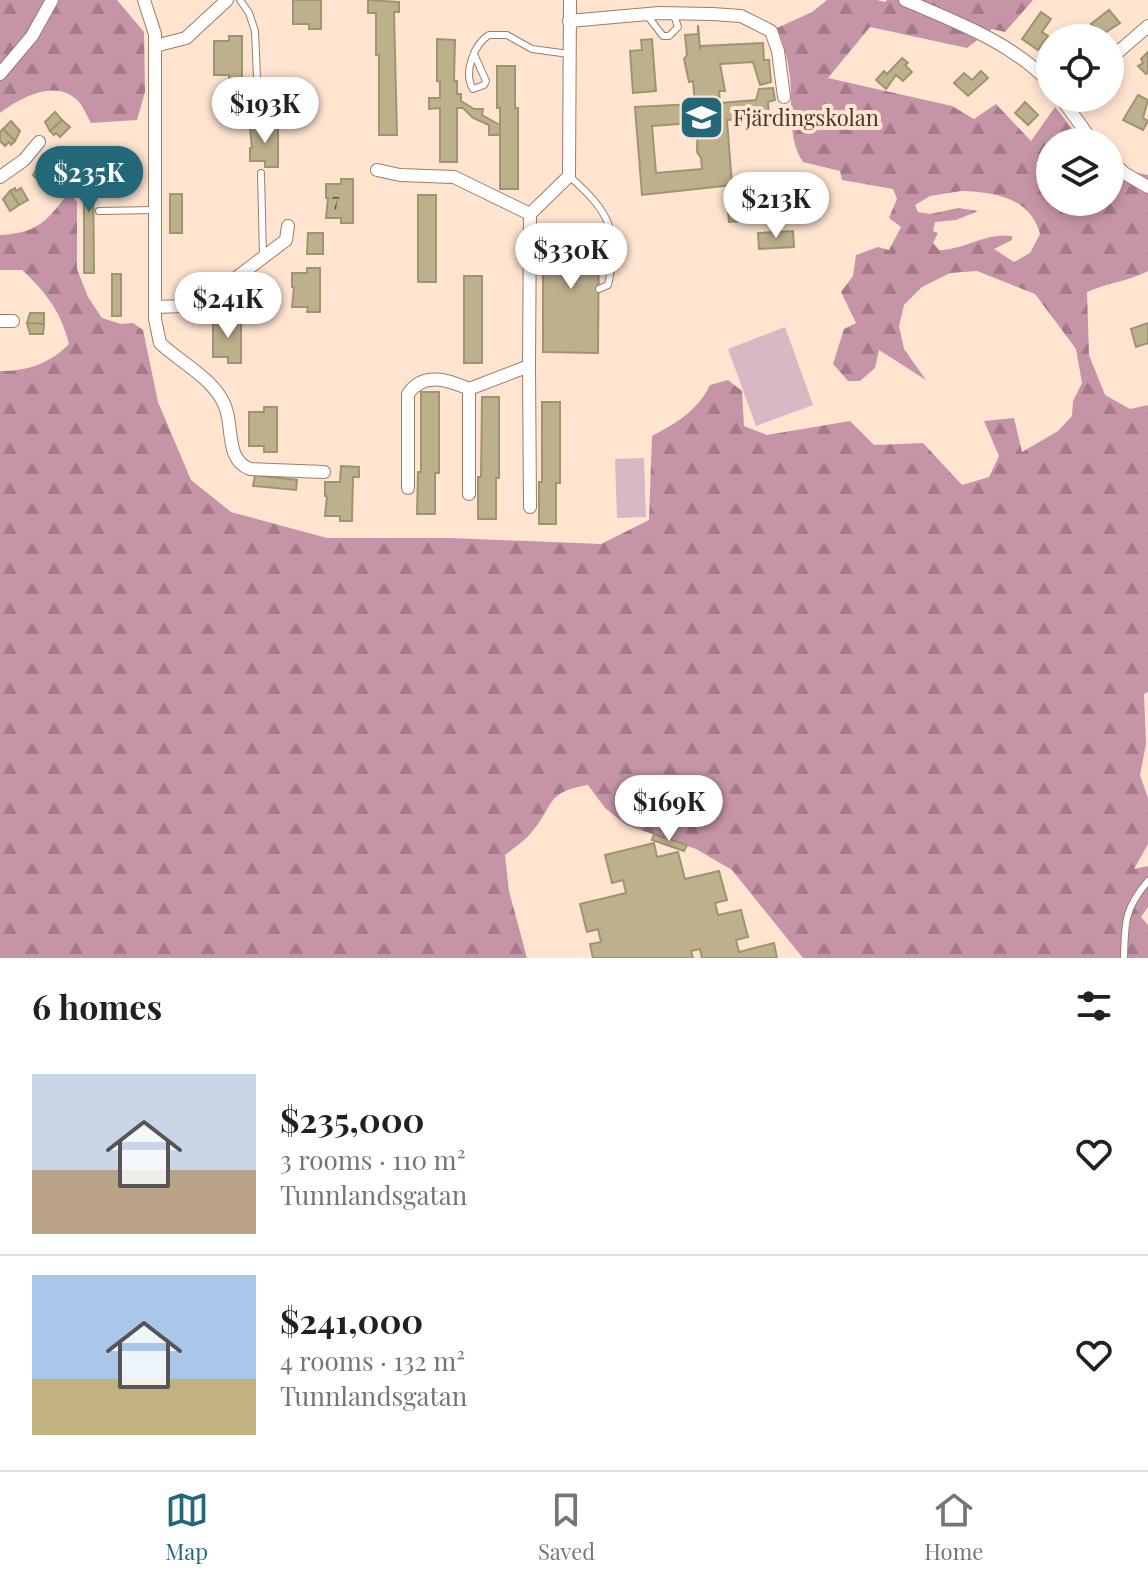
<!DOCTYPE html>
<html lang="en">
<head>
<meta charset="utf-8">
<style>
	:root { --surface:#fff; --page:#f6f6f6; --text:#202124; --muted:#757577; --line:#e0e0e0; --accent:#246779 }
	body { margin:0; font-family:"Playfair Display",serif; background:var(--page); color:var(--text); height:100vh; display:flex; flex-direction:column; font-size:30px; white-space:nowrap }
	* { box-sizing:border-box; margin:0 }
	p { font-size:26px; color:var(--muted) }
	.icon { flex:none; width:44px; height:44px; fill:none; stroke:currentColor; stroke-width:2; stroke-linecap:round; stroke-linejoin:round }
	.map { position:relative; height:958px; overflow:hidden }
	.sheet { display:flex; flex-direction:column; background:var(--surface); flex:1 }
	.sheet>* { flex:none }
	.buttons { position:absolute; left:1036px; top:24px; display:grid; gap:16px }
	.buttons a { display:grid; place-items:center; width:88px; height:88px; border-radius:50%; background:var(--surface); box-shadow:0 4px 12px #0003; font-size:40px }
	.price { position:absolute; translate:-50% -68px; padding:0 18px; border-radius:28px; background:#fff; color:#222; font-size:26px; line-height:52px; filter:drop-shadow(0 2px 4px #0008) }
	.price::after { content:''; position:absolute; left:50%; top:48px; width:24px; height:18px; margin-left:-12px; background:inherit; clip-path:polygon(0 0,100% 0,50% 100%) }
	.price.selected { background:var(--accent); color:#fff }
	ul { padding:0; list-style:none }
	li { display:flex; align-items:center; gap:24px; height:200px; padding:0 32px }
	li+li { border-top:2px solid var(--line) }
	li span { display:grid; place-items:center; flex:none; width:224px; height:160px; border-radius:0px; color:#555 }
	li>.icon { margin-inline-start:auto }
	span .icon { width:96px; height:96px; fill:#fffc; stroke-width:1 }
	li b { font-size:34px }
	h2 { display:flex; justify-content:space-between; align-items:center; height:96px; padding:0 32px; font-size:34px }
	.menu { display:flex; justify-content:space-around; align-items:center; height:112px; border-top:2px solid var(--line); background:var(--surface); font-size:22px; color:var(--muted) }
	.menu a { display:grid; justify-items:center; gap:4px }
	.menu .selected { color:var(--accent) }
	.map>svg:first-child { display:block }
	.forest { fill:url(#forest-firs); fill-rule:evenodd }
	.pitch { fill:#dab7c4 }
	.building { fill:#bdb08d; stroke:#a09371; stroke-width:2; fill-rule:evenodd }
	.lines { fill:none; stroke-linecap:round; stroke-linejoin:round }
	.lane-casing { stroke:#9c7d67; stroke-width:8 }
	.street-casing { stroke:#9c7d67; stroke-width:14 }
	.lane { stroke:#fff; stroke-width:6 }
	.street { stroke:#fff; stroke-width:12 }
	.labels { text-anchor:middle; stroke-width:8; stroke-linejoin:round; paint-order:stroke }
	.number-label { font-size:18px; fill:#635646 }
	.poi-label { font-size:22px; fill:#45382e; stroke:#ffe4d0; text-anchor:start }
</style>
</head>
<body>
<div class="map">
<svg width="1148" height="958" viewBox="0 0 1148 958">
	<defs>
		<pattern id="forest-firs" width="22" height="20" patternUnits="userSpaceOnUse" patternTransform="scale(2)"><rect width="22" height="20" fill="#c594a7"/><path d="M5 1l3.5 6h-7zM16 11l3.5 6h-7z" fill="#a27a88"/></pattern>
	</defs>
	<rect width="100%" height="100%" fill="#ffe4d0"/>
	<!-- forest -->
	<g class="forest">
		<path d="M0,0H117L144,32L145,92L137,120L91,123C87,116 83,106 78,101C56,78 20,98 0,113Z"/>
		<path d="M827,0H877L885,2L887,0H1033L1005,32L992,29L967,48L870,27L828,78L952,106L974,119L996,104L1031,141L1055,107L1083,142H1050V202H1110V167L1148,175V271C1129,281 1107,283 1087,292L1089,355L1105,395L1130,409L1148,405V692L1144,694L1146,744L1140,775L1148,798V844L1134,869L1148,866V907L1141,917L1148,925V958H803L732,870L696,849L626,825L605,808L588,785C544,792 555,806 531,833C524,841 514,848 505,855L509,891L527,958H0V371C28,371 49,364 69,344C61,312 46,292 22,270H0V235C38,233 47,221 69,192L77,202V269L88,297L102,318L121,324L133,323L143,330L158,402L191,480L231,512L327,538H449L601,544L649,520L652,436C677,423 698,410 710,385L728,380L742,391L744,426L767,435L850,421L874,445L923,443L962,485L989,477L999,456L984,421L1014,418L1022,452L1058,431L1072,416L1073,401L1082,383L1076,349L1035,294L977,271L950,273L922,287L904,305L899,326L904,349L926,380L879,350L875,368L860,381H848L833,364L844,329L856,323L841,292L853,276L856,255L878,247L889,250L901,227L889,218L897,199L893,189L842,180L840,171L803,162C787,138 793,106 790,77C788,60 784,44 777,28L812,12ZM961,191C994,192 1030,197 1040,234L1030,253L1014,262L994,249L1012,240V236C986,232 964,250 939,250L933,243L938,233L933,231L935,222L956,220L978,211L958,208L930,214L918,212L915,205L930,196Z"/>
	</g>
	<!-- pitch -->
	<g class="pitch">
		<polygon points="785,327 813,405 756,426 728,349"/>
		<polygon points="644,458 646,517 617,518 615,459"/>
	</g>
	<!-- building -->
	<g class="building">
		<polygon points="293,0 321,0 321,29 309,29 309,24 293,24"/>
		<polygon points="368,0 399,2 399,12 394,12 397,135 379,135 379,55 376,55 376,13 368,13"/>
		<polygon points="1109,10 1120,23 1100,36 1091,24"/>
		<polygon points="1041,12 1051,19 1042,32 1048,36 1038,50 1022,39"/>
		<path d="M698,25L700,48L701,46L763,43L764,60H769L771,82L760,85L753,62L720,64L725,91H719L720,103L756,100L759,89L773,88L775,100L768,102L769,117L727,120L732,185L642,195L635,107L695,104L693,81L689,82L684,59L687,55L685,35L698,34ZM698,116L697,152L701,158L702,169L656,173L652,126L692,123L691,117Z"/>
		<polygon points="229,36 242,36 242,80 229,80 229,75 214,75 214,41 229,41"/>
		<polygon points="437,39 455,40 454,81 457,81 457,94 461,94 461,101 474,109 483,109 482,115 500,125 500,135 489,135 489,125 473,118 463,108 457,108 457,162 440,162 440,108 429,109 429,98 440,98 440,82 437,81"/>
		<polygon points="652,39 656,91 633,93 630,51 642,50 641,40"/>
		<polygon points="1148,52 1148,73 1146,74 1138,66 1143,63 1141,59"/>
		<polygon points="902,58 908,63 905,65 912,72 903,81 896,75 886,89 876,80 884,71 887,74"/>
		<polygon points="497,66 515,66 515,108 518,108 518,189 500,189 500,108 497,108"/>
		<polygon points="981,71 988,78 968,96 954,83 964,73 972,80"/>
		<polygon points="1138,95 1148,100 1143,118 1148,121 1143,130 1123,120"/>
		<polygon points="1025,102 1038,115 1028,125 1015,113"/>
		<polygon points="55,112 62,120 50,131 45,122"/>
		<polygon points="62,120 70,127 60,137 56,133 54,135 50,131"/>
		<polygon points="11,121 20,131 15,141 3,129"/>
		<polygon points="265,122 278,122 278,167 265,167 265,161 250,161 250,148 252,148 250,128 265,128"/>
		<polygon points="3,129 15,141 11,145 9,142 5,146 0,141 0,132"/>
		<polygon points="84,153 93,153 94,273 84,273"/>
		<polygon points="48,160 58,170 51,177 39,165"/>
		<polygon points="39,165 51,177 43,185 33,175"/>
		<polygon points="341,179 353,179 353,223 341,223 341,218 326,218 328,198 326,198 326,184 341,184"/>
		<polygon points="15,188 16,191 21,188 28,200 19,205 10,191"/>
		<polygon points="778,188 781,218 729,222 726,192"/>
		<polygon points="10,191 19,205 10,211 3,199"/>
		<rect x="170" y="194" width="12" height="39"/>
		<rect x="418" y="195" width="18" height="87"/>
		<polygon points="543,230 599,230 598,353 543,352"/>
		<polygon points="793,231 794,247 759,249 758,233"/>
		<polygon points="308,233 323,233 323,254 307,254"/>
		<polygon points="307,268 320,268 320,312 307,312 308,307 292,307 294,287 292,287 292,273 307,273"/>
		<rect x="112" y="274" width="9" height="42"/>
		<rect x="464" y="276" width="18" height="87"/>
		<polygon points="30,313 44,313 44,324 27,323"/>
		<polygon points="228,318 241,318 241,363 228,363 228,357 213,357 213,324 228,324"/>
		<polygon points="27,323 44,324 43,334 30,334"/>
		<polygon points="1148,323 1148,343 1136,347 1131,329"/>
		<polygon points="421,392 439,392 439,473 435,473 435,514 417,514 418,472 421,472"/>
		<polygon points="482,397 499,397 499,478 496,478 496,519 478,519 478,477 481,477"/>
		<polygon points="542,402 560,402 560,483 556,483 556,524 539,524 539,482 542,482"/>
		<polygon points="264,407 277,407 277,452 264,452 264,446 249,446 249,412 264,412"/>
		<polygon points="341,466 359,467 359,477 353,477 352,521 340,521 340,516 325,516 327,496 325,496 325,482 340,482"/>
		<polygon points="255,475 297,480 296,490 253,486"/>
		<polygon points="654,834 687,845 684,851 652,840"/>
		<polygon points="654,843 657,857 678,852 685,879 719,871 727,900 715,903 718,915 741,910 748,937 736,940 739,952 774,943 777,958 702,958 700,949 691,951 693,958 593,958 590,944 601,942 598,929 587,932 580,904 626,893 623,880 612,883 605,855"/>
	</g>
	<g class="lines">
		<defs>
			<g id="lane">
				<polyline points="240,0 249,13 255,31 257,78 262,91 286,120"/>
				<polyline points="646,14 663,36 669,36 678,27 674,15"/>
				<path d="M474,54L486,81L484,85L473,89C463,73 474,44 489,35H507L532,49L569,54"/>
				<polyline points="261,173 263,257"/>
				<path d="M569,176C610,212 620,232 608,285L599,289"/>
				<polyline points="99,211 156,210"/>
				<path d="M1124,958C1125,923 1124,909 1148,881"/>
			</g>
			<g id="street">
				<path d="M144,0L155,34V319L160,343C182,364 217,380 226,409C233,430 226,460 250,469L324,472"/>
				<path d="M905,0C956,22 1011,42 1050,83"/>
				<polyline points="569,21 659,13 712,14 741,16 771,31 778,51 784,97"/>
				<polyline points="155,46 186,38 227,0"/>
				<polyline points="1110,59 1148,26"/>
				<polyline points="0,74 32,36 52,0"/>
				<polyline points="1061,98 1093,142"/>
				<polyline points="1110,160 1124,173 1148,187"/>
				<polyline points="377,170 400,175 454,177 530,214"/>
				<polyline points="0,177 24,160 39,142"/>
				<polyline points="155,307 184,306 207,300 286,240 288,226"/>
				<polyline points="0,321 13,321"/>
				<polyline points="529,366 530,507"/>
				<path d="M408,488V394C423,371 449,380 469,389L529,366L530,214L569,176L570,0"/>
				<polyline points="469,494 469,389"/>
			</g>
		</defs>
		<!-- lane casing -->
		<use href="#lane" class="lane-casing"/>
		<!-- street casing -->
		<use href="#street" class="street-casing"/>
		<!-- lane -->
		<use href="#lane" class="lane"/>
		<!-- street -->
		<use href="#street" class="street"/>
	</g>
	<!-- icons -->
	<defs>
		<symbol id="school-square" viewBox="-11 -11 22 22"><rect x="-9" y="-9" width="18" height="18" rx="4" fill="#246779" stroke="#ffe4d0"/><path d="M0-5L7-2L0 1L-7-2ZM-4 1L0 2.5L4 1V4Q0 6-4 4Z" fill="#fff"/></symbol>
	</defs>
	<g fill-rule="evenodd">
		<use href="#school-square" x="676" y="92" width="51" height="51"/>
	</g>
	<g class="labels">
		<!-- number labels -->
		<g class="number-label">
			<text x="336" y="207">7</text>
		</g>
		<!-- poi labels -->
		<g class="poi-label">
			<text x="733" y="126">Fjärdingskolan</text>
		</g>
	</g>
</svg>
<div class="buttons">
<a><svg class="icon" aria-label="locate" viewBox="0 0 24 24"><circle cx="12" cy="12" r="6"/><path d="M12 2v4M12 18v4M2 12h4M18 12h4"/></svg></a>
<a><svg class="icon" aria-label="layers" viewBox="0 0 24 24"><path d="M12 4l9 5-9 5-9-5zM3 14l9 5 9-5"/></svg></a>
</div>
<b class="price" style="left:265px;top:145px">$193K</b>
<b class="price selected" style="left:89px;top:214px">$235K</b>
<b class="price" style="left:776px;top:240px">$213K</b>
<b class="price" style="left:571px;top:291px">$330K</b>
<b class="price" style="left:228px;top:340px">$241K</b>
<b class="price" style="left:669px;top:843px">$169K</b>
</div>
<section class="sheet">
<h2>6 homes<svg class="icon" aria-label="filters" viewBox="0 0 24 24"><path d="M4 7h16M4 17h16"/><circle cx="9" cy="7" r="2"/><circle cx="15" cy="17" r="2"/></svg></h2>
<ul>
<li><span style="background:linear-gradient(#c9d6e8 60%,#b9a48a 0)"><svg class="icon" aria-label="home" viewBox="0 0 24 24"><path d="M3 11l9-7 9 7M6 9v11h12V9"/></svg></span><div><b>$235,000</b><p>3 rooms · 110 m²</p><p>Tunnlandsgatan</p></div><svg class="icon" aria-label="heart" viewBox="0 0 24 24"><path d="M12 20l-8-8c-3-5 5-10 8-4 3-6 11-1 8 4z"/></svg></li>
<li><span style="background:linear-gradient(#a9c7e8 65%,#c2b280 0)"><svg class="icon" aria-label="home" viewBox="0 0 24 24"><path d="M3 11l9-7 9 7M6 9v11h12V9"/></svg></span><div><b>$241,000</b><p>4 rooms · 132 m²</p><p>Tunnlandsgatan</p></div><svg class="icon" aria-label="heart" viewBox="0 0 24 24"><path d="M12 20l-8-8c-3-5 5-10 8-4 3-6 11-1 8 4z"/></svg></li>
</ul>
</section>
<nav class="menu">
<a class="selected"><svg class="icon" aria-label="map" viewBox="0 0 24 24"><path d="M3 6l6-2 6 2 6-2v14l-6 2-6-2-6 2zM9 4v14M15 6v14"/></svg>Map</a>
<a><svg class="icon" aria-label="saved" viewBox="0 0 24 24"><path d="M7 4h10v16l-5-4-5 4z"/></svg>Saved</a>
<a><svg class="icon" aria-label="home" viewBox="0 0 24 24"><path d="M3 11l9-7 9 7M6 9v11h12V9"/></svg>Home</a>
</nav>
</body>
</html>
